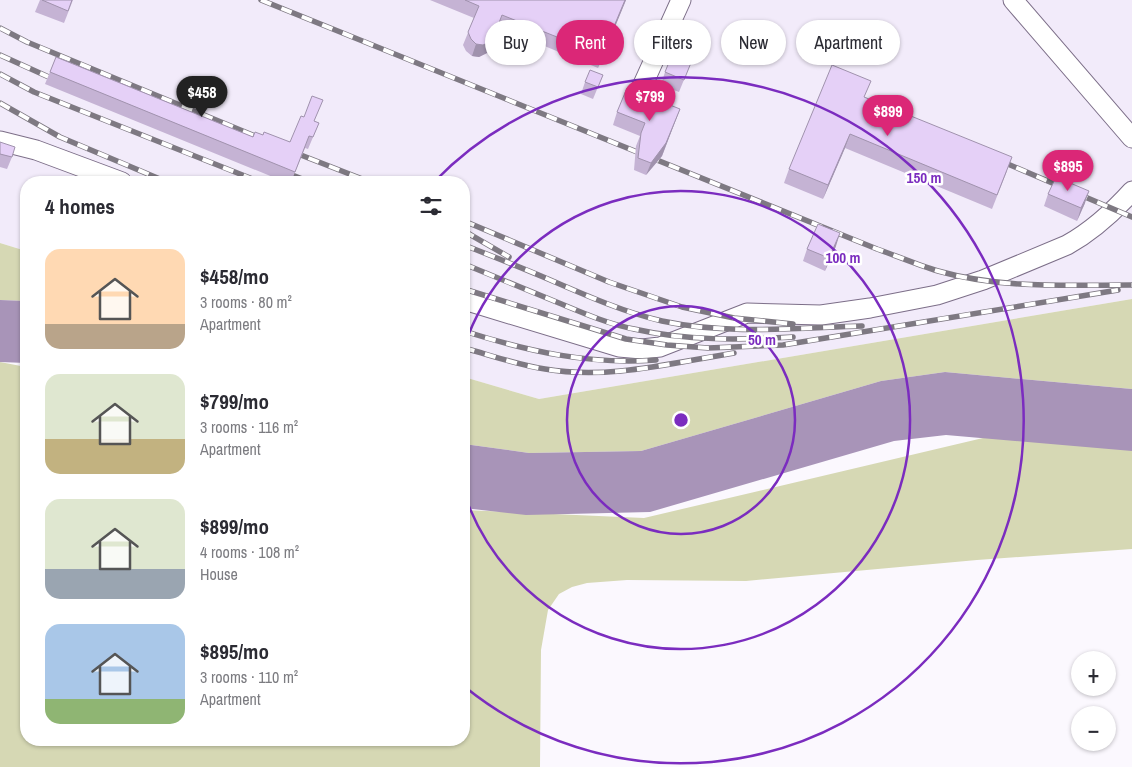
<!DOCTYPE html>
<html lang="en">
<head>
<meta charset="utf-8">
<style>
	:root { --surface:#fff; --page:#f2f2f3; --text:#2b2b33; --muted:#7c7c81; --accent:#db2777 }
	body { margin:0; font-family:"Archivo Narrow",sans-serif; background:var(--page); color:var(--text); height:100vh; display:flex; flex-direction:column; font-size:19px; white-space:nowrap }
	* { box-sizing:border-box; margin:0 }
	p { font-size:16px; color:var(--muted) }
	.icon { flex:none; width:28px; height:28px; fill:none; stroke:currentColor; stroke-width:2; stroke-linecap:round; stroke-linejoin:round }
	.map { position:relative; flex:1; overflow:hidden }
	.side { position:absolute; left:20px; top:176px; width:450px; height:570px; display:flex; flex-direction:column; background:var(--surface); border-radius:20px; box-shadow:0 1px 4px #0004 }
	.side>* { flex:none }
	.guide { position:absolute; left:485px; top:20px; width:475px; height:45px; display:flex; gap:10px }
	.buttons { position:absolute; left:1071px; top:651px; display:grid; gap:10px }
	.buttons a { display:grid; place-items:center; width:45px; height:45px; border-radius:50%; background:var(--surface); box-shadow:0 1px 4px #0004; font-size:25px }
	.price { position:absolute; translate:-50% -42px; padding:0 11px; border-radius:18px; background:var(--accent); color:#fff; font-size:16px; line-height:32px; filter:drop-shadow(0 1px 2px #0008) }
	.price::after { content:''; position:absolute; left:50%; top:30px; width:15px; height:11px; margin-left:-8px; background:inherit; clip-path:polygon(0 0,100% 0,50% 100%) }
	.price.selected { background:#222; color:#fff }
	ul { padding:0; list-style:none }
	li { display:flex; align-items:center; gap:15px; height:125px; padding:0 25px }
	li span { display:grid; place-items:center; flex:none; width:140px; height:100px; border-radius:15px; color:#555 }
	li>.icon { margin-inline-start:auto }
	span .icon { width:60px; height:60px; fill:#fffc; stroke-width:1 }
	li b { font-size:21px }
	h2 { display:flex; justify-content:space-between; align-items:center; height:60px; padding:0 25px; font-size:21px }
	.chip { padding:0 18px; border-radius:22px; background:var(--surface); box-shadow:0 1px 4px #0004; font-size:18px; line-height:45px }
	.chip.selected { background:var(--accent); color:#fff }
	.map>svg:first-child { display:block }
	.built { fill:#f2ebfa }
	.green { fill:#d6d8b4 }
	.water { fill:#a894b8 }
	.lines { fill:none; stroke-linecap:round; stroke-linejoin:round }
	.minor-casing { stroke:#7c6e88; stroke-width:21 }
	.minor { stroke:#fff; stroke-width:19 }
	.rail-casing { stroke:#7e7982; stroke-width:5.5 }
	.rail { stroke:#fff; stroke-width:4; stroke-dasharray:11; stroke-linecap:butt }
	.wall { fill:#c5b3d4 }
	.shaded-wall { fill:#a092ad }
	.building { fill:#e5d0f7; stroke:#a092ad }
	.ring { fill:none; stroke:#7b2cbf; stroke-width:2.5 }
	.centre { fill:#7b2cbf; stroke:#fff; stroke-width:2.5 }
	.ring-label { font-size:15px; text-anchor:middle; font-weight:bold; fill:#7b2cbf; stroke:#fff; stroke-width:5; stroke-linejoin:round; paint-order:stroke }
</style>
</head>
<body>
<div class="map">
<svg width="1132" height="767" viewBox="0 0 1132 767">
	<rect width="100%" height="100%" fill="#fbf8fe"/>
	<!-- built -->
	<polygon class="built" points="0,0 1132,0 1132,299 539,399 464,377 464,182 26,182 26,251 0,243"/>
	<!-- green -->
	<g class="green">
		<polygon points="0,243 26,251 26,301 0,300"/>
		<polygon points="1132,299 1132,389 945,372 881,381 641,451 529,453 464,444 464,377 539,399"/>
		<polygon points="0,362 26,367 26,740 464,740 464,510 644,518 983,438 1025,432 1132,437 1132,549 977,560 746,581 627,580 587,583 572,587 559,594 548,610 541,650 540,767 0,767"/>
	</g>
	<!-- water -->
	<g class="water">
		<polygon points="0,300 26,301 26,363 0,362"/>
		<polygon points="945,372 1132,389 1132,451 946,435 894,441 650,512 526,515 464,508 464,444 529,453 641,451 881,381"/>
	</g>
	<g class="lines">
		<defs>
			<g id="minor">
				<polyline points="1013,0 1132,138"/>
				<polyline points="640,91 681,0"/>
				<polyline points="0,141 36,150 122,182"/>
				<path d="M464,300L619,347L642,349L660,347L747,313L821,315L870,308L937,295L983,280L1067,245C1092,231 1113,212 1132,191"/>
			</g>
		</defs>
		<!-- minor casing -->
		<use href="#minor" class="minor-casing"/>
		<!-- minor -->
		<use href="#minor" class="minor"/>
		<defs>
			<g id="rail">
				<path d="M261,0L877,249C897,256 918,265 938,271C1001,289 1068,285 1132,285"/>
				<polyline points="0,28 27,42 267,141"/>
				<polyline points="0,55 62,83"/>
				<polyline points="0,74 34,92 260,182"/>
				<polyline points="0,103 60,137 167,182"/>
				<polyline points="288,150 370,182"/>
				<polyline points="996,159 1132,217"/>
				<polyline points="282,171 310,182"/>
				<polyline points="464,221 609,282 682,307 734,318 793,324"/>
				<polyline points="464,231 509,257"/>
				<path d="M464,245C492,256 520,267 548,279C585,295 623,312 662,321C728,335 795,328 862,326"/>
				<path d="M464,264C495,277 527,290 559,303C583,313 608,324 634,329C687,341 740,340 793,337"/>
				<polyline points="464,289 626,339 667,345 708,348 783,345 1118,290"/>
				<path d="M464,331C527,351 588,365 656,360"/>
				<path d="M464,348C490,355 518,365 545,369C608,380 671,363 734,353"/>
			</g>
		</defs>
		<!-- rail casing -->
		<use href="#rail" class="rail-casing"/>
		<!-- rail -->
		<use href="#rail" class="rail"/>
	</g>
	<!-- wall -->
	<g class="wall">
		<polygon points="40,0 73,0 64,23 35,12"/>
		<polygon points="430,0 626,0 598,68 498,27 487,53 479,57 472,56 466,51 463,45 474,18"/>
		<polygon points="694,55 679,92 661,85 665,72"/>
		<polygon points="56,57 253,137 263,135 290,142 304,117 319,123 308,149 305,148 291,182 285,182 45,84"/>
		<polygon points="603,75 593,99 581,94 585,82"/>
		<polygon points="865,97 1007,171 992,209 845,148 823,199 784,183 789,169"/>
		<polygon points="680,109 662,156 646,175 634,170 636,146 640,136 613,125 617,112"/>
		<polygon points="0,142 12,157 7,169 0,167"/>
		<polygon points="1048,194 1085,203 1077,221 1044,206"/>
		<polygon points="836,246 825,271 803,261 807,249"/>
	</g>
	<!-- shaded-wall -->
	<g class="shaded-wall">
		<polygon points="625,0 626,0 598,68 602,55"/>
		<polygon points="502,15 487,53 479,57 472,56 476,44"/>
		<polygon points="680,109 662,156 646,175 651,163"/>
		<polygon points="850,134 845,148 823,199 828,185"/>
		<polygon points="1089,191 1085,203 1077,221 1081,208"/>
		<polygon points="840,233 836,246 825,271 829,258"/>
	</g>
	<!-- building -->
	<g class="building">
		<polygon points="42,0 72,0 68,11"/>
		<polygon points="465,0 625,0 602,55 502,15 492,41 483,45 476,44 471,39 468,32 479,6"/>
		<polygon points="680,35 699,43 684,80 665,72"/>
		<polygon points="56,57 253,137 255,132 263,135 264,132 290,142 301,116 304,117 312,96 323,100 314,121 319,123 313,137 309,136 295,172 50,72"/>
		<polygon points="832,65 871,81 864,97 1012,157 997,195 850,134 828,185 789,169"/>
		<polygon points="590,70 603,75 598,87 585,82"/>
		<polygon points="627,88 680,109 666,143 651,163 638,158 641,133 645,123 617,112"/>
		<polygon points="0,142 15,147 12,157 0,154"/>
		<polygon points="1056,177 1089,191 1081,208 1048,194"/>
		<polygon points="818,224 840,233 829,258 807,249"/>
	</g>
	<!-- distance rings -->
	<g class="ring">
		<circle cx="681" cy="420" r="114"/>
		<path d="M464 347A229 229 0 1 1 464 493"/>
		<path d="M434 182A343 343 0 1 1 465 687"/>
	</g>
	<circle cx="681" cy="420" r="8" class="centre"/>
	<g class="ring-label">
		<text x="924" y="183">150 m</text>
		<text x="843" y="263">100 m</text>
		<text x="762" y="345">50 m</text>
	</g>
</svg>
<div class="buttons">
<a>+</a>
<a>−</a>
</div>
<b class="price selected" style="left:202px;top:118px">$458</b>
<b class="price" style="left:650px;top:122px">$799</b>
<b class="price" style="left:888px;top:137px">$899</b>
<b class="price" style="left:1068px;top:192px">$895</b>
<div class="guide">
<a class="chip">Buy</a>
<a class="chip selected">Rent</a>
<a class="chip">Filters</a>
<a class="chip">New</a>
<a class="chip">Apartment</a>
</div>
<section class="side">
<h2>4 homes<svg class="icon" aria-label="filters" viewBox="0 0 24 24"><path d="M4 7h16M4 17h16"/><circle cx="9" cy="7" r="2"/><circle cx="15" cy="17" r="2"/></svg></h2>
<ul>
<li><span style="background:linear-gradient(#ffd9b3 75%,#b9a48a 0)"><svg class="icon" aria-label="home" viewBox="0 0 24 24"><path d="M3 11l9-7 9 7M6 9v11h12V9"/></svg></span><div><b>$458/mo</b><p>3 rooms · 80 m²</p><p>Apartment</p></div></li>
<li><span style="background:linear-gradient(#dfe7d0 65%,#c2b280 0)"><svg class="icon" aria-label="home" viewBox="0 0 24 24"><path d="M3 11l9-7 9 7M6 9v11h12V9"/></svg></span><div><b>$799/mo</b><p>3 rooms · 116 m²</p><p>Apartment</p></div></li>
<li><span style="background:linear-gradient(#dfe7d0 70%,#9aa5b1 0)"><svg class="icon" aria-label="home" viewBox="0 0 24 24"><path d="M3 11l9-7 9 7M6 9v11h12V9"/></svg></span><div><b>$899/mo</b><p>4 rooms · 108 m²</p><p>House</p></div></li>
<li><span style="background:linear-gradient(#a9c7e8 75%,#8fb573 0)"><svg class="icon" aria-label="home" viewBox="0 0 24 24"><path d="M3 11l9-7 9 7M6 9v11h12V9"/></svg></span><div><b>$895/mo</b><p>3 rooms · 110 m²</p><p>Apartment</p></div></li>
</ul>
</section>
</div>
</body>
</html>
